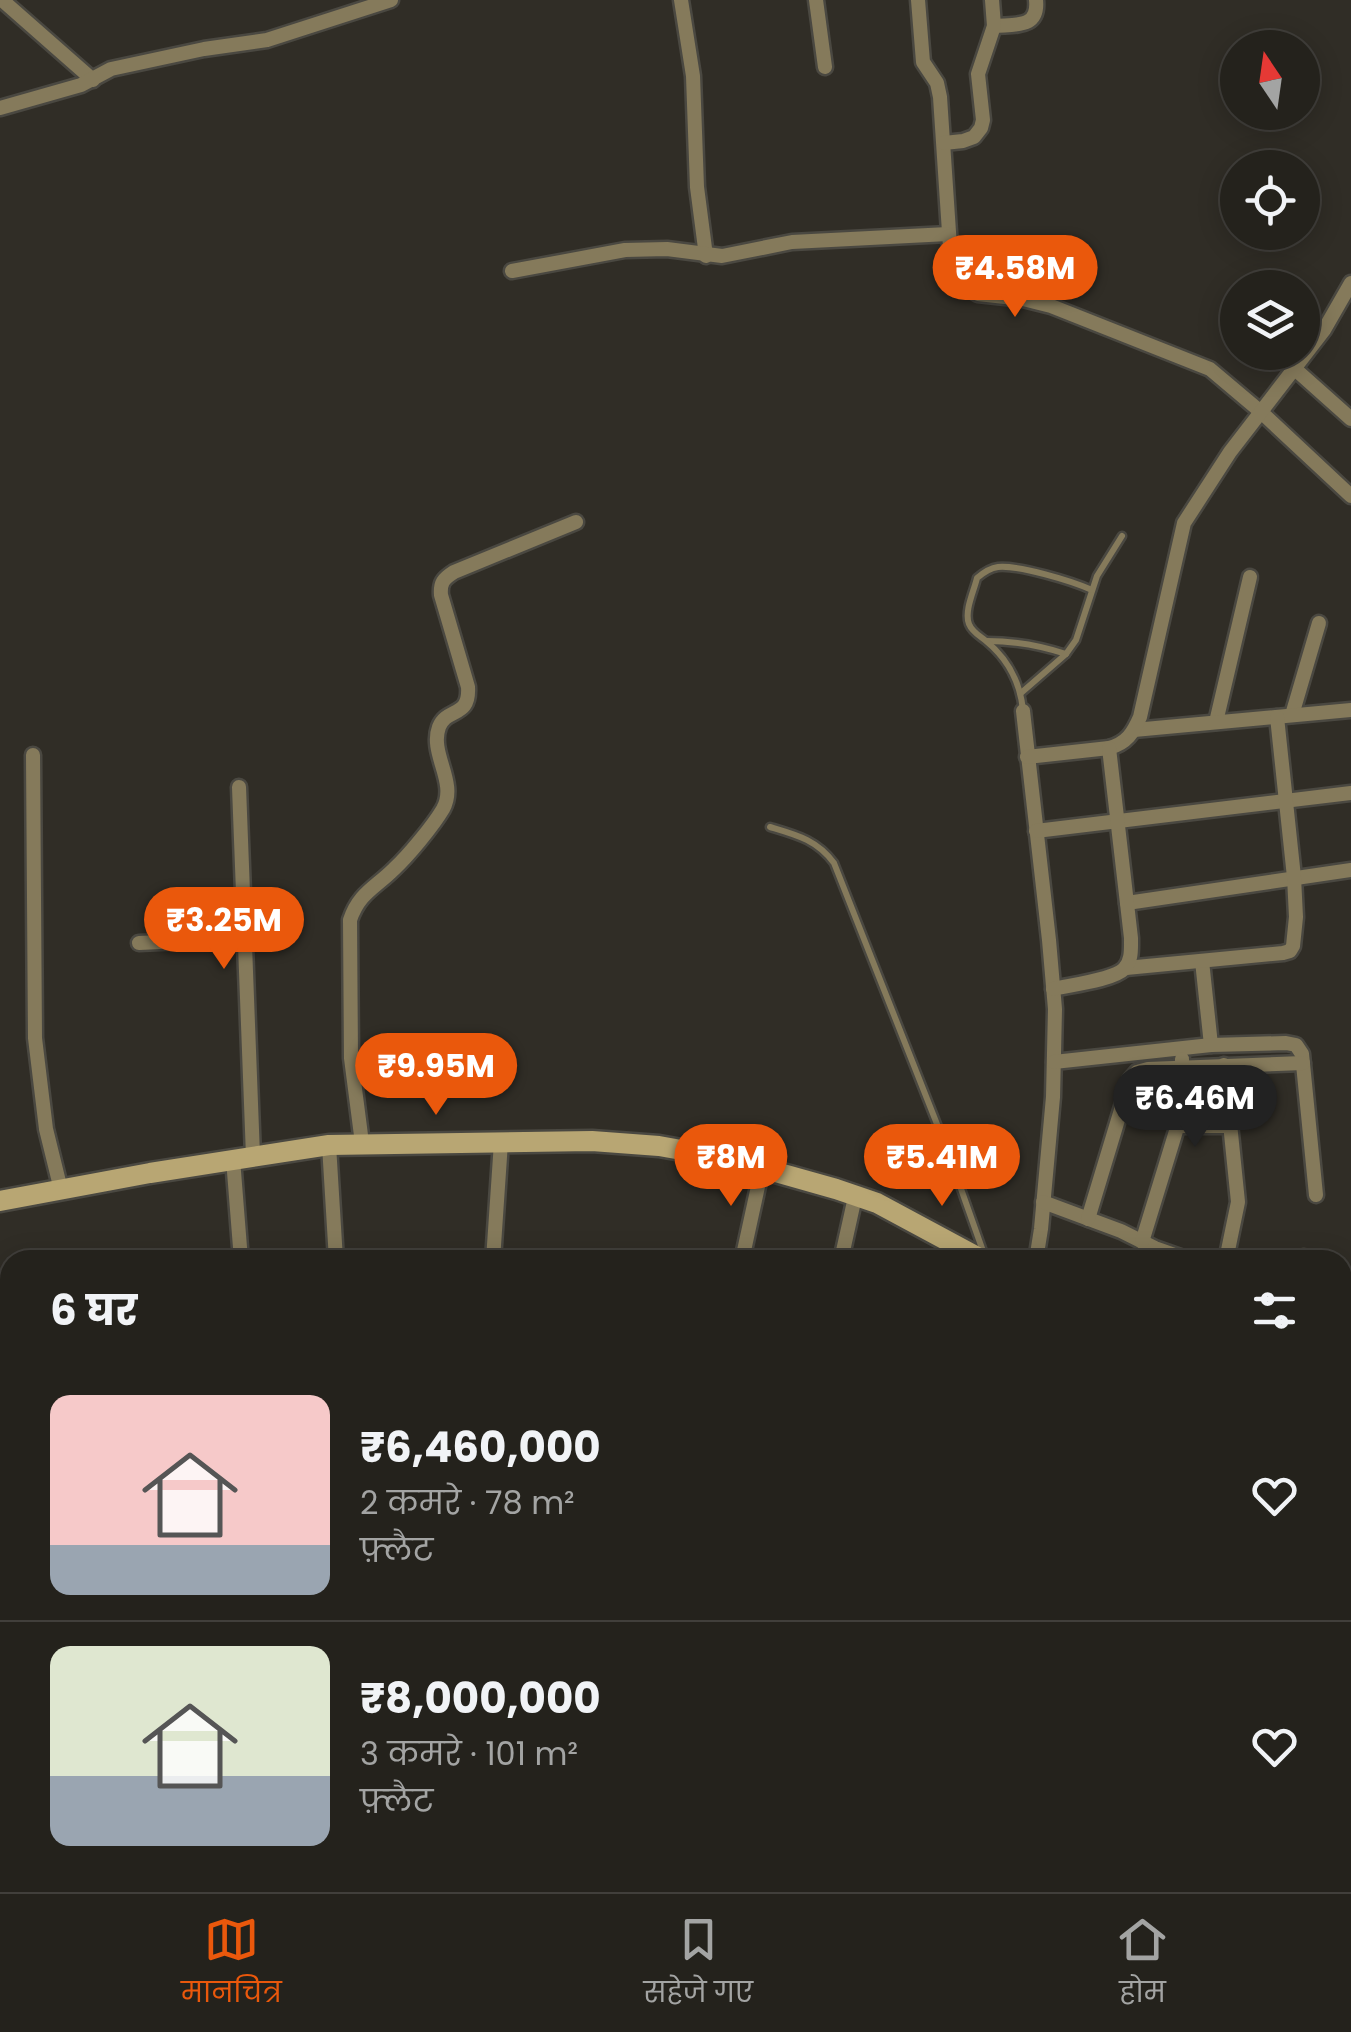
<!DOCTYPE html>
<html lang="hi">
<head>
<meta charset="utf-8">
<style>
	:root { --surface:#24221c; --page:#302f29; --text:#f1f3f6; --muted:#a3a4a3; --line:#413f3b; --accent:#ea580c }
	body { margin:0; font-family:Poppins,"Noto Sans Devanagari",sans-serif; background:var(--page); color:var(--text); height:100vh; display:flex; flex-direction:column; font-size:38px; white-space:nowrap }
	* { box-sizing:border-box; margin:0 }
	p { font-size:32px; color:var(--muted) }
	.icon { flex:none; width:55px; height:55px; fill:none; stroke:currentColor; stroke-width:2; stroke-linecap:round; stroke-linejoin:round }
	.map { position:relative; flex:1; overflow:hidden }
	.drawer { position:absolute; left:0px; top:1250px; width:1352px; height:642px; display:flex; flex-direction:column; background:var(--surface); border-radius:30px 30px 0 0; box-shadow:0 5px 25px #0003,0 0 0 2px var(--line) }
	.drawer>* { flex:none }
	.needle { width:65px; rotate:347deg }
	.buttons { position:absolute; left:1220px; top:30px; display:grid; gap:20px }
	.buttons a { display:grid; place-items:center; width:100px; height:100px; border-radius:50%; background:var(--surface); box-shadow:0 5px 25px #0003,0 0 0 2px var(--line); font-size:50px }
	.price { position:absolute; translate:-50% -85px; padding:0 22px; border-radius:35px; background:var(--accent); color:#fff; font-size:32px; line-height:65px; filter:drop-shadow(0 2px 5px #0008) }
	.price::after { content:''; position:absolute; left:50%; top:60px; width:30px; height:22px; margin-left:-15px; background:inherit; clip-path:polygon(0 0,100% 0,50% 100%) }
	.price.active { background:#222; color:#fff }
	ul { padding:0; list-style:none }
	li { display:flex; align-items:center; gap:30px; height:250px; padding:0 50px }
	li+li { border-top:2px solid var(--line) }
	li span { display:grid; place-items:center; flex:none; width:280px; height:200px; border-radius:20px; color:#555 }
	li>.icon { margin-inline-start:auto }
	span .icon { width:120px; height:120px; fill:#fffc; stroke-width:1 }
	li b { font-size:42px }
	h2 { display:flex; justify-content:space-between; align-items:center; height:120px; padding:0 50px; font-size:42px }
	.menu { display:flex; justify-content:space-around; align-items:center; height:140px; border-top:2px solid var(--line); background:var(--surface); font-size:28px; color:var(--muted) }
	.menu a { display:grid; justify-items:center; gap:5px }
	.menu .active { color:var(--accent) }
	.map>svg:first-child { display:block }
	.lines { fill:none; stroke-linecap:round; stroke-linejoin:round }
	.lane-casing { stroke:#4a4841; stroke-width:11 }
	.street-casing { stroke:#4a4841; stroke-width:19 }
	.secondary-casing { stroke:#4a4841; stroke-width:25 }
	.lane { stroke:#857a5b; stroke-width:6 }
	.street { stroke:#857a5b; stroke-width:14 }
	.secondary { stroke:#b8a673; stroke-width:20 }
</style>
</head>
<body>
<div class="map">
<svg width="1351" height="1892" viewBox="0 0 1351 1892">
	<rect width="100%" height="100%" fill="#302d26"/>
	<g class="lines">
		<defs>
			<g id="lane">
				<path d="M987,641C1016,641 1039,645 1066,654"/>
				<polyline points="1021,693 1066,654 1076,640 1097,576 1122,536"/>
				<path d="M1023,710C1020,682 1008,659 986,641C980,636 972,632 969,624C964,611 974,591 977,578C984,572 990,568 998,567C1019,565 1072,581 1092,590"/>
				<path d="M770,827C797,835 817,840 834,863L948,1152L984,1254"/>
			</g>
			<g id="street">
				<polyline points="2,0 93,80"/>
				<polyline points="681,0 693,76 697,187 706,256"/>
				<polyline points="816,0 825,67"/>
				<polyline points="918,0 923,62 937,83 940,97 951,262 956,276 966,287 978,294 1023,299 1051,306 1210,369 1261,412 1351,496"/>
				<path d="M994,26C1015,24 1039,29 1036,0"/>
				<polyline points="0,108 81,85 111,69 204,49 267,40 391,0"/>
				<polyline points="944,143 963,141 974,137 981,128 983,120 978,74 994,26 992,0"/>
				<polyline points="512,271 625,250 667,249 722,256 792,242 948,234"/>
				<polyline points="1295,369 1351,419"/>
				<polyline points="1023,711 1049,940 1055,1009 1053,1097 1041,1229 1036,1260"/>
				<polyline points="1292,715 1319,623"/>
				<polyline points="1216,722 1250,577"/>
				<polyline points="1134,730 1351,710"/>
				<polyline points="33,755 35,1038 46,1129 61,1190"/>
				<path d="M1027,757L1109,748C1127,743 1133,733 1140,717L1184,523L1230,452L1324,330L1351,283"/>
				<polyline points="239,787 253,1156"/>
				<polyline points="1036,831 1351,793"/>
				<polyline points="1127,903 1351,870"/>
				<polyline points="139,943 245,938"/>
				<polyline points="1202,961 1211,1045"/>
				<polyline points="1126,968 1283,953 1290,951 1293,946 1296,917 1294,877 1277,717"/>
				<path d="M1053,989C1070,985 1113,980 1124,969C1132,961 1131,949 1131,938L1109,748"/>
				<polyline points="1054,1062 1211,1045 1286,1043 1296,1045 1302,1054 1316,1195"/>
				<polyline points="1224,1065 1238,1202 1226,1260"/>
				<polyline points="1178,1126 1229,1126"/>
				<path d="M362,1143L351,1058L350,920C359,893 375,888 394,869C408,856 433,826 443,809C458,782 429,754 439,727C447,707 470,718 468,687L441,595C440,583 443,579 454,572L576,522"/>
				<polyline points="329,1145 336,1260"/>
				<polyline points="233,1159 241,1260"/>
				<polyline points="1043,1202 1121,1231 1155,1248 1189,1260"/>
				<polyline points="1088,1219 1130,1080 1137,1072 1148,1069 1303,1063"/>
				<polyline points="1142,1242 1180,1118 1182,1059"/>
				<polyline points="493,1260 501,1142"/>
				<polyline points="742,1260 762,1168"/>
				<polyline points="841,1260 855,1197"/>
				<polyline points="1303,1260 1304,1257"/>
				<polyline points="1342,1541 1351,1543"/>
				<polyline points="0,1575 10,1615"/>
				<polyline points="1342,1630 1351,1632"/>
				<polyline points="1342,1745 1351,1748"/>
				<polyline points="0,1814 10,1811"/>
				<polyline points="47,1882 50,1892"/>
				<polyline points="115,1882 118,1892"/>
				<polyline points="188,1882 191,1892"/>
				<polyline points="272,1882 275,1892"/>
				<polyline points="354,1882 356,1892"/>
				<polyline points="1288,1888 1290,1882"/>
				<polyline points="518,1892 521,1882"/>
				<polyline points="1029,1892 1029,1882"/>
				<polyline points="1171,1892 1175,1882"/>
				<polyline points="1218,1892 1221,1882"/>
			</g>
			<g id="secondary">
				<polyline points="0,1201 150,1173 329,1145 592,1141 659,1146 726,1158 836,1189 877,1203 983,1260"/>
				<polyline points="1342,1401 1351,1404"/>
			</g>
		</defs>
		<!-- lane casing -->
		<use href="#lane" class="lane-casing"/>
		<!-- street casing -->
		<use href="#street" class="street-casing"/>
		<!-- secondary casing -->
		<use href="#secondary" class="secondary-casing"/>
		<!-- lane -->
		<use href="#lane" class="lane"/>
		<!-- street -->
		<use href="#street" class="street"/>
		<!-- secondary -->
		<use href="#secondary" class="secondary"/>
	</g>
</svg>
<div class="buttons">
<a><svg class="needle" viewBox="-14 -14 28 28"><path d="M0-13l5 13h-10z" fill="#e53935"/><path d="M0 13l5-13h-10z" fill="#a3a4a3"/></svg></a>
<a><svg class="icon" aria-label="locate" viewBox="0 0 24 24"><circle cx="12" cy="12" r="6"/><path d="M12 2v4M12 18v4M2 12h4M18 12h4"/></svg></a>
<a><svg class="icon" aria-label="layers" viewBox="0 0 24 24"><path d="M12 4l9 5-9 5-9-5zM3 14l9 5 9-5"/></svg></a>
</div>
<b class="price" style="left:1015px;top:320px">₹4.58M</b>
<b class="price" style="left:224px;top:972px">₹3.25M</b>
<b class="price" style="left:436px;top:1118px">₹9.95M</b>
<b class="price active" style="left:1195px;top:1150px">₹6.46M</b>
<b class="price" style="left:731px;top:1209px">₹8M</b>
<b class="price" style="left:942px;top:1209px">₹5.41M</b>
<section class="drawer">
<h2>6 घर<svg class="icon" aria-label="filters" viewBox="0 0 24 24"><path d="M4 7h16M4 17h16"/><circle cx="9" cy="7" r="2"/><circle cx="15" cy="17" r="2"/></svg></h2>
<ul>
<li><span style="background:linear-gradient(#f6c9c9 75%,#9aa5b1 0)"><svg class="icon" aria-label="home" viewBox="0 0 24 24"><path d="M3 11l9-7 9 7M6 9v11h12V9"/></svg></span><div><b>₹6,460,000</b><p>2 कमरे · 78 m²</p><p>फ़्लैट</p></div><svg class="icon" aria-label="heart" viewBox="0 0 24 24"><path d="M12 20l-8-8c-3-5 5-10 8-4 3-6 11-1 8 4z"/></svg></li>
<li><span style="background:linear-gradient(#dfe7d0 65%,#9aa5b1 0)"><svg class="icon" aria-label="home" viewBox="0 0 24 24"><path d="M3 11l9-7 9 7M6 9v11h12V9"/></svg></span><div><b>₹8,000,000</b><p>3 कमरे · 101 m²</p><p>फ़्लैट</p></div><svg class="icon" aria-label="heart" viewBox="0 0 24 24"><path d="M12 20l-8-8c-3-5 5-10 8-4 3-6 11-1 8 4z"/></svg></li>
</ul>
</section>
</div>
<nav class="menu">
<a class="active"><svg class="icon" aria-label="map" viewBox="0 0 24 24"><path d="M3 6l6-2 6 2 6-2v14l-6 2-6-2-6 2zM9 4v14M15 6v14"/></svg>मानचित्र</a>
<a><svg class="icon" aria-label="saved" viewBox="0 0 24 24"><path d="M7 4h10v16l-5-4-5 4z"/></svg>सहेजे गए</a>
<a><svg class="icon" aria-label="home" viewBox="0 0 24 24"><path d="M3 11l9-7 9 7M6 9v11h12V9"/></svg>होम</a>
</nav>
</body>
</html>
